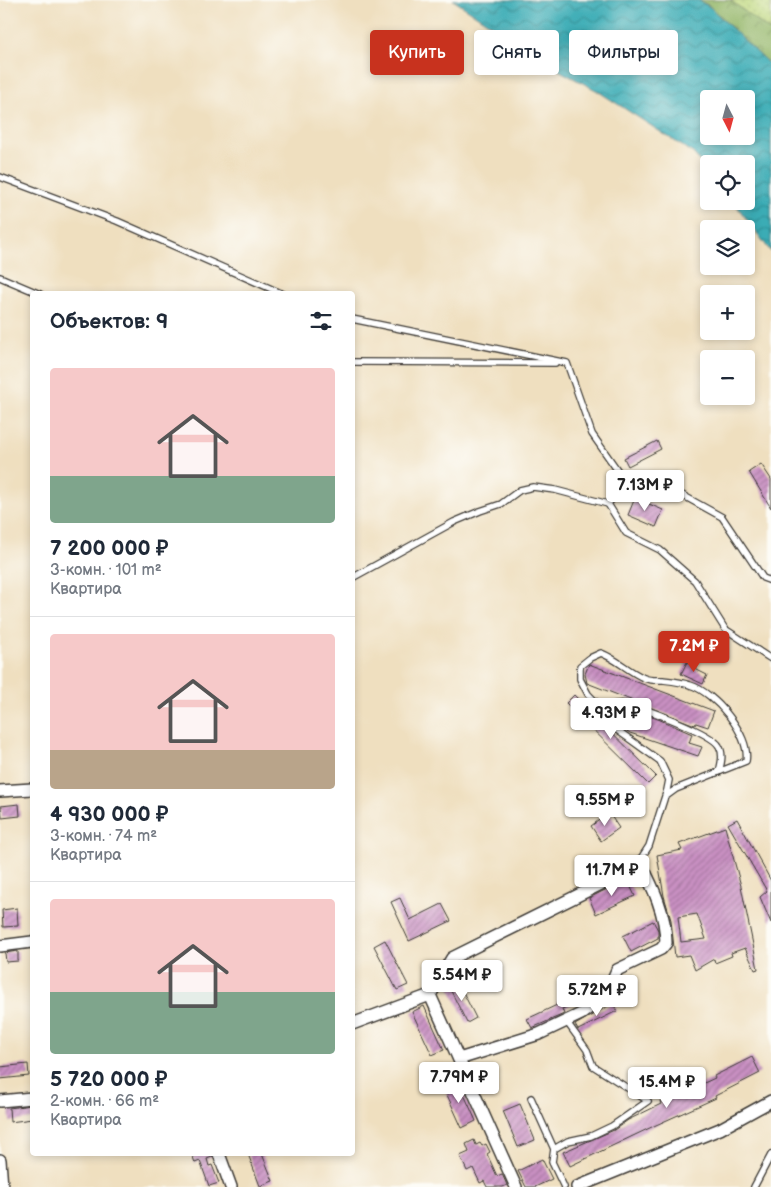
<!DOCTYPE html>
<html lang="ru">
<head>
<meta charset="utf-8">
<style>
	:root { --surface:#fff; --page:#f2f2f3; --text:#1f2937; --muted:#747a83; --line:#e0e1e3; --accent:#c8321e }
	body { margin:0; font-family:"Balsamiq Sans",sans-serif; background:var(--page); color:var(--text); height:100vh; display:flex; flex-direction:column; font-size:19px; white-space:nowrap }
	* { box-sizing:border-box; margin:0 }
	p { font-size:16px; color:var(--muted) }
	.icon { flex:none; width:28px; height:28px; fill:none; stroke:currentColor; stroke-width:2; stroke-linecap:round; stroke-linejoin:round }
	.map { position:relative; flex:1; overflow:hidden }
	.details { position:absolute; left:30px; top:291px; width:325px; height:865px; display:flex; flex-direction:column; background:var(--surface); border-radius:5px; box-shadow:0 2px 8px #0003 }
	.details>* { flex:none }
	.top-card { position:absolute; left:370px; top:30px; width:325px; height:45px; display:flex; gap:10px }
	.needle { width:32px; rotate:174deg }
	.controls { position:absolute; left:700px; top:90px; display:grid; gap:10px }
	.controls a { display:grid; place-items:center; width:55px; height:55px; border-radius:5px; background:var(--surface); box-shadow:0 2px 8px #0003; font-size:25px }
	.price { position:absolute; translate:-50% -42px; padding:0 11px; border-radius:5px; background:#fff; color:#222; font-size:16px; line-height:32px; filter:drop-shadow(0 1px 2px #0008) }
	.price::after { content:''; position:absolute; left:50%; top:30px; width:15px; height:11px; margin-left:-8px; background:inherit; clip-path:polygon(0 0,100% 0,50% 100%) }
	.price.on { background:var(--accent); color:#fff }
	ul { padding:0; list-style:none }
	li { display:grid; align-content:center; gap:10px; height:265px; padding:0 20px }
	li+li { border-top:1px solid var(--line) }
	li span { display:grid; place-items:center; height:155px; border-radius:5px; color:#555 }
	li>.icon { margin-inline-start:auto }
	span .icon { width:90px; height:90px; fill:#fffc; stroke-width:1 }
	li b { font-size:21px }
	h2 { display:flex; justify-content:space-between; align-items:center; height:60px; padding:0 20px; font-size:21px }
	.tag { padding:0 18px; border-radius:5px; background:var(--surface); box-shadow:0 2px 8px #0003; font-size:18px; line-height:45px }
	.tag.on { background:var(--accent); color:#fff }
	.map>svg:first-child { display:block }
	.grass { fill:url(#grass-dots); stroke:#6c7a4c }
	.forest { fill:url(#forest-crowns); stroke:#596a44 }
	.water { fill:url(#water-waves); stroke:#2b6468; fill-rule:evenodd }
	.building { fill:url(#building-hatch); fill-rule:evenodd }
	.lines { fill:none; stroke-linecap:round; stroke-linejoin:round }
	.lane-casing { stroke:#3c3934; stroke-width:8 }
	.street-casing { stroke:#3c3934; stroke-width:14 }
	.lane { stroke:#fff; stroke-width:5.5 }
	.street { stroke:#fff; stroke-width:11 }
</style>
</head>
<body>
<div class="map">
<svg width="771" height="1187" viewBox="0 0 771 1187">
	<defs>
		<pattern id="grass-dots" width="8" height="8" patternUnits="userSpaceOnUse" patternTransform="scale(1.25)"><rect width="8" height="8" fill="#bdd77c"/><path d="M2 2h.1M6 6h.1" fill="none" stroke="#a2b86b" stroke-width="1.8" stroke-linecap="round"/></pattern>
		<pattern id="forest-crowns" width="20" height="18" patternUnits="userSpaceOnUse" patternTransform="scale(1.25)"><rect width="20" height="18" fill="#96b86c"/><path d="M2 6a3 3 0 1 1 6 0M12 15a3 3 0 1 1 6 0" fill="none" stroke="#7a9558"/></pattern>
		<pattern id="water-waves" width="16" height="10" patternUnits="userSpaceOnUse" patternTransform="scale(1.25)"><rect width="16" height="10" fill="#3aacb5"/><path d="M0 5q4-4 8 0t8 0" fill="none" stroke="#308b92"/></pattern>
		<pattern id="building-hatch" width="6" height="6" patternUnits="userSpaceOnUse" patternTransform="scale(1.25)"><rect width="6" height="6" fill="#c990c2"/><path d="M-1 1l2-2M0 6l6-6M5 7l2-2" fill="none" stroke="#a2759d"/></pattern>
	</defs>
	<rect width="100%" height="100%" fill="#fdfcf7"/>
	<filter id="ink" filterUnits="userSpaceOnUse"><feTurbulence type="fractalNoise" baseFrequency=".02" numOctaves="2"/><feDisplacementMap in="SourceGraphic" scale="10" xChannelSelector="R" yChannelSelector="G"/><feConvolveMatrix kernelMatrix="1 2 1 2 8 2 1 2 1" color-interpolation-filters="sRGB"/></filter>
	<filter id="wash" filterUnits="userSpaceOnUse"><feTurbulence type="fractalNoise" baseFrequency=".0096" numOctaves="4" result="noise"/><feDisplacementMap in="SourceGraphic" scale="20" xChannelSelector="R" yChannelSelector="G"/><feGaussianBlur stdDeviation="1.12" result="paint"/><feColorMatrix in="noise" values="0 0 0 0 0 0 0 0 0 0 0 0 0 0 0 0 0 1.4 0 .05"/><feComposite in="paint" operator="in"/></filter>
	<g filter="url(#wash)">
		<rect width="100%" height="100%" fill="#efdfbf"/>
		<!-- grass -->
		<polygon class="grass" points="730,0 771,0 771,32"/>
		<!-- forest -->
		<polygon class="forest" points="699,0 730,0 771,32 771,66 710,7"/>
		<!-- water -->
		<path class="water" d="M453,0H698L710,7L771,66V252L733,201H746V164H709V172L693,153L596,90L545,63L504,33ZM709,99H746V136H709Z"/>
		<g id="blocks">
			<!-- building -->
			<g class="building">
				<polygon points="657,441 661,449 628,466 624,458"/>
				<polygon points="761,464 771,479 771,508 749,472"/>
				<polygon points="635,498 663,510 656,527 628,515"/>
				<polygon points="687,662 697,666 695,669 707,675 703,684 681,674"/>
				<polygon points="589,664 714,711 708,727 696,723 695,725 587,683 585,674"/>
				<polygon points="574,695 656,776 648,784 566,703"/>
				<polygon points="631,710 658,719 692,734 689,743 702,747 698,756 630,733 624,729"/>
				<polygon points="19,804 20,816 2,818 1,806"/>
				<polygon points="609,813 619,828 601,841 591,826"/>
				<polygon points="737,819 771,881 771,923 760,897 767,891 728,824"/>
				<path d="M725,827L741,886L758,969L755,970L745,948L731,953L732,956L715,963L714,959L695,970L689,955L675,957L671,920L664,896L657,855L682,850L679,844ZM697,914L706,939L681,942L678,917Z"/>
				<polygon points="627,879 635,896 596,914 589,898"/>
				<polygon points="400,898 410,920 442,904 451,921 409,941 391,902"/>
				<polygon points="17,908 18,926 3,927 2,910"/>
				<polygon points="653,921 658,930 658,938 631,952 623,936"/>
				<polygon points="385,940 408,985 397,990 374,946"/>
				<polygon points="18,951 18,961 6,962 5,953"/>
				<polygon points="602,979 604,982 598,992 562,1009 564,1014 532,1028 527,1019 557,1005 557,1001"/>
				<polygon points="457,980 476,1018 467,1023 448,985"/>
				<polygon points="613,1003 617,1011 578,1030 575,1025"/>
				<polygon points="424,1006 444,1050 432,1055 412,1012"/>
				<polygon points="752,1057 760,1073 715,1096 716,1098 656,1125 570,1166 563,1152 614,1130 628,1120 661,1104 660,1101 673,1096 669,1086 688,1077 693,1088 715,1078 714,1076"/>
				<polygon points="28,1064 29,1076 0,1079 0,1067"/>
				<polygon points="457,1079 476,1121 462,1128 443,1086"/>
				<polygon points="520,1104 535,1140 518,1147 503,1111"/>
				<polygon points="32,1105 32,1119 10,1122 9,1108"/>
				<polygon points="474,1140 476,1145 480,1143 482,1146 486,1144 490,1152 487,1154 497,1176 502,1174 507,1185 503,1187 487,1187 484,1181 480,1183 473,1168 467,1171 460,1156 469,1152 466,1144"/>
				<polygon points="192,1154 212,1154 212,1157 207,1159 209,1166 212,1165 219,1183 209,1186 200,1161 195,1163"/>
				<polygon points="248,1154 262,1154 273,1181 260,1186"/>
				<polygon points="542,1159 552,1179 535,1187 526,1187 518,1171"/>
			</g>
		</g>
	</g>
	<g filter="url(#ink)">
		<use href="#blocks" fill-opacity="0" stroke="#3c3934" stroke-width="1"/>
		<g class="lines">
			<defs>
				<g id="lane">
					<polyline points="0,177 117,221 283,294"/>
					<polyline points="0,277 40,294"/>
					<polyline points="352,319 567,363 592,434 625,481"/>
					<polyline points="352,362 555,363"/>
					<polyline points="352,578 454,522 480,511 501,504 520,490 533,487 555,490 608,504"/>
					<polyline points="771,581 763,578 722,517 664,485 625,481 608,504 626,533 660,550 695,581 725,629 771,659"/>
					<path d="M601,708C608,706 617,703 624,704C640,706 712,733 719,746C724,754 721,764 719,772"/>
					<path d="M638,863L649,846L667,790L669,780L660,761L617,730L613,720L588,694L580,679V666L590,658L601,653C617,659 629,672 644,678C650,681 658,680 663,680C672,681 682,682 690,685C714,692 751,735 746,761L676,789L665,797"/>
					<polyline points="531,1098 554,1149 552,1162 564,1187"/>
					<polyline points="554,1149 568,1141 591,1136 612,1126 648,1101 593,1066 587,1050 566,1021"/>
					<polyline points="754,1187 771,1155"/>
				</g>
				<g id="street">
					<polyline points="0,791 32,789"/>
					<polyline points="0,946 32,942"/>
					<polyline points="430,995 516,1187"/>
					<polyline points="352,1024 430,995 452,958 631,869"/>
					<path d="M459,1059L539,1034L581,1014L606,995L617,970L661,949L666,943C666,914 653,887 640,862"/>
					<polyline points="0,1101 32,1098"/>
					<polyline points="219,1154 231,1187"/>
					<polyline points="0,1160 2,1187"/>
					<polyline points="577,1187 720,1129 771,1101"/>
				</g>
			</defs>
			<!-- lane casing -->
			<use href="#lane" class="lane-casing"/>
			<!-- street casing -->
			<use href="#street" class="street-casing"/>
			<!-- lane -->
			<use href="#lane" class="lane"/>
			<!-- street -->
			<use href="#street" class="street"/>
		</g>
	</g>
</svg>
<div class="controls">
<a><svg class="needle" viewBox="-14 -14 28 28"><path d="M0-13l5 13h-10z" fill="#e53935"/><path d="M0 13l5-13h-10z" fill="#747a83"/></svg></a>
<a><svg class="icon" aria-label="locate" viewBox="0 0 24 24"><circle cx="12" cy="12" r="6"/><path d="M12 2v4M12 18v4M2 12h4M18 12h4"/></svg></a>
<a><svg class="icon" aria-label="layers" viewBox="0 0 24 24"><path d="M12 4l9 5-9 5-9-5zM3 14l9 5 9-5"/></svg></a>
<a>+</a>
<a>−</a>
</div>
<b class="price" style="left:645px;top:512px">7.13M ₽</b>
<b class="price on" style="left:694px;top:673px">7.2M ₽</b>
<b class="price" style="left:611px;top:740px">4.93M ₽</b>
<b class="price" style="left:605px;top:827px">9.55M ₽</b>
<b class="price" style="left:612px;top:897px">11.7M ₽</b>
<b class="price" style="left:462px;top:1002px">5.54M ₽</b>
<b class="price" style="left:597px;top:1017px">5.72M ₽</b>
<b class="price" style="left:459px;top:1104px">7.79M ₽</b>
<b class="price" style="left:667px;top:1109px">15.4M ₽</b>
<div class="top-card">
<a class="tag on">Купить</a>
<a class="tag">Снять</a>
<a class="tag">Фильтры</a>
</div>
<section class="details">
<h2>Объектов: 9<svg class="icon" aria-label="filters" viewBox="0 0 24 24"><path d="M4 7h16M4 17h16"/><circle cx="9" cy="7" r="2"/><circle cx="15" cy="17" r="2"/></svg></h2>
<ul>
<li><span style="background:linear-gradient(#f6c9c9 70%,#7fa58c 0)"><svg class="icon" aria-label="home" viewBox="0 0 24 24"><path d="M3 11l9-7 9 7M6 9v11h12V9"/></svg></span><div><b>7 200 000 ₽</b><p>3-комн. · 101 m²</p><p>Квартира</p></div></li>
<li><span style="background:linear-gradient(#f6c9c9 75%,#b9a48a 0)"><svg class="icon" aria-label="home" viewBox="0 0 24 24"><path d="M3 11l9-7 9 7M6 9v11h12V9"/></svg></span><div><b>4 930 000 ₽</b><p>3-комн. · 74 m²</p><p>Квартира</p></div></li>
<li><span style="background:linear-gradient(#f6c9c9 60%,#7fa58c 0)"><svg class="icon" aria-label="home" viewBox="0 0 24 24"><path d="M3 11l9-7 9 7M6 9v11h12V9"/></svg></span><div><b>5 720 000 ₽</b><p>2-комн. · 66 m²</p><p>Квартира</p></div></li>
</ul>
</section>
</div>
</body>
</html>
